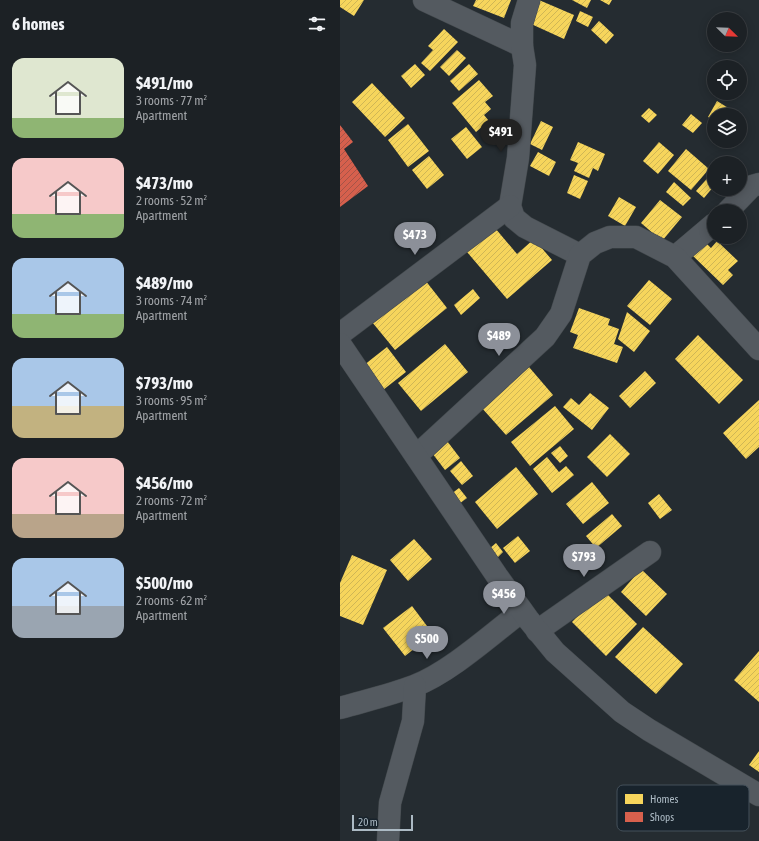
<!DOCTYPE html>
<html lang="en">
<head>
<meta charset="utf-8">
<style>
	:root { --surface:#1c2125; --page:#25292d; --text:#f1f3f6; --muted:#a0a3a7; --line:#3a3e42; --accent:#8c9099 }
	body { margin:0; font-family:"Asap Condensed",sans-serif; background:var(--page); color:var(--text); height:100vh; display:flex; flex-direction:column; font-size:15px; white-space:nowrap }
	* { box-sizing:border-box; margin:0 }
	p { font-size:13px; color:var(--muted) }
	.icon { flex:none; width:22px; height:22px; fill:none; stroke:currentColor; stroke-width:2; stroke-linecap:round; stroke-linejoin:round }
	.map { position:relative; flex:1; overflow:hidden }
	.drawer { display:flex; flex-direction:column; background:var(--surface); width:340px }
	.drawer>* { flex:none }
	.needle { width:26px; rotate:113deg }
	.fabs { position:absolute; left:367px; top:12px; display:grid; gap:8px }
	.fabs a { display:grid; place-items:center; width:40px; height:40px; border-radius:50%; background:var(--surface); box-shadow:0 2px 10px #0003,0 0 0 1px var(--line); font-size:20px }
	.scale { position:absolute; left:12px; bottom:10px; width:61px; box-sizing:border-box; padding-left:4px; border:2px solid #acbac4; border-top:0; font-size:11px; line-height:14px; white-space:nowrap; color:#acbac4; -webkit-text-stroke:3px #18232c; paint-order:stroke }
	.price { position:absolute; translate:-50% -34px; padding:0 9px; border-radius:14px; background:var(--accent); color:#fff; font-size:13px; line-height:26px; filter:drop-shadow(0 1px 2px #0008) }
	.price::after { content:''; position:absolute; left:50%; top:24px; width:12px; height:9px; margin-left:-6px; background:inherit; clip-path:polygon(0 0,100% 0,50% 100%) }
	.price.current { background:#222; color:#fff }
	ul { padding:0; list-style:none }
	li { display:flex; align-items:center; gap:12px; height:100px; padding:0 12px }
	li span { display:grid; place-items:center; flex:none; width:112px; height:80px; border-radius:12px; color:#555 }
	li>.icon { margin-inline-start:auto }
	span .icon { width:48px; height:48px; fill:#fffc; stroke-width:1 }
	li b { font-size:17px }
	h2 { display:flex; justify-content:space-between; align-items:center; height:48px; padding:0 12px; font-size:17px }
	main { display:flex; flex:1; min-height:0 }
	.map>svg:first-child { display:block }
	.homes { fill:url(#homes-hatch) }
	.shops { fill:url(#shops-hatch) }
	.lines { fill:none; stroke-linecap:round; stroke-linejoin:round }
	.minor-casing { stroke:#42484c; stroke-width:23 }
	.tertiary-casing { stroke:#42484c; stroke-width:23 }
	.minor { stroke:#545a60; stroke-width:22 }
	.tertiary { stroke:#545a60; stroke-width:22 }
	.key { fill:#18232c; stroke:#44505a; stroke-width:1 }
	.key-label { font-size:11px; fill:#acbac4 }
</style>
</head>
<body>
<main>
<section class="drawer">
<h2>6 homes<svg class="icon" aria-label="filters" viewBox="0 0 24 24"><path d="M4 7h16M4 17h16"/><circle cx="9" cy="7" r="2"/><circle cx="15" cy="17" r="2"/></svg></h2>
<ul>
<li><span style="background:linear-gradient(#dfe7d0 75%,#8fb573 0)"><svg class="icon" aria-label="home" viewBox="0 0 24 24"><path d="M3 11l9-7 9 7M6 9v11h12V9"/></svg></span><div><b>$491/mo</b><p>3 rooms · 77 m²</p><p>Apartment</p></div></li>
<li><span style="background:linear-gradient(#f6c9c9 70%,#8fb573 0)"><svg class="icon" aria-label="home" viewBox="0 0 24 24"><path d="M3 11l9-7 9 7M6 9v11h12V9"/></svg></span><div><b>$473/mo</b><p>2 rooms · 52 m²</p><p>Apartment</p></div></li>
<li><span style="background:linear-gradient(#a9c7e8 70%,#8fb573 0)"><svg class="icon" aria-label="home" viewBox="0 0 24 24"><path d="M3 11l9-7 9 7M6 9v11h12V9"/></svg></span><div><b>$489/mo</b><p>3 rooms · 74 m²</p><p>Apartment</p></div></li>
<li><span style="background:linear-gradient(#a9c7e8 60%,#c2b280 0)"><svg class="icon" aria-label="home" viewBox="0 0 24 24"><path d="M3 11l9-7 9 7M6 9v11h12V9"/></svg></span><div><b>$793/mo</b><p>3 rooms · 95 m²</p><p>Apartment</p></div></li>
<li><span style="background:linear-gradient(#f6c9c9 70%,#b9a48a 0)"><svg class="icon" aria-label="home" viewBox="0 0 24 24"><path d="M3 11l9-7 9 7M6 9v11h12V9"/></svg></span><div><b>$456/mo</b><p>2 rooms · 72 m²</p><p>Apartment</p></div></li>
<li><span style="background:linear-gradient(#a9c7e8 60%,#9aa5b1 0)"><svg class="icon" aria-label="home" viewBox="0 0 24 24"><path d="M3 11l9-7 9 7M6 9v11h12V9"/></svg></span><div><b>$500/mo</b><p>2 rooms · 62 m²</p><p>Apartment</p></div></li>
</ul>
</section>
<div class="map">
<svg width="419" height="841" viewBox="0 0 419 841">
	<defs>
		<pattern id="homes-hatch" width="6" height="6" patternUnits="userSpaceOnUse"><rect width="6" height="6" fill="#f6d55c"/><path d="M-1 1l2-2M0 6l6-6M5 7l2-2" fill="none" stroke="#cfb655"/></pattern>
		<pattern id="shops-hatch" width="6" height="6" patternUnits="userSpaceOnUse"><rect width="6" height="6" fill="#d6604d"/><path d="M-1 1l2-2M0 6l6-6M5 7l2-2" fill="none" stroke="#a55448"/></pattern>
	</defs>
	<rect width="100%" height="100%" fill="#252c31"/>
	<!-- homes -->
	<g class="homes">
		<polygon points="0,0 24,0 14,16 0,7"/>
		<polygon points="136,0 171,0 164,18 133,6"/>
		<polygon points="199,0 234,15 224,39 189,23"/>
		<polygon points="232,0 251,0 247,8"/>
		<polygon points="260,0 272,0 269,5"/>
		<polygon points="240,11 253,17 248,27 236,21"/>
		<polygon points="259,21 274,35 266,44 251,30"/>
		<polygon points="104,29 118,42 90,71 81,63 93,50 88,46"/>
		<polygon points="117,50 126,58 109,76 100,67"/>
		<polygon points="75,64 85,75 71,88 61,76"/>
		<polygon points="129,64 138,74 119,91 110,81"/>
		<polygon points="139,80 153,96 145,102 151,109 144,115 149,121 136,132 112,103"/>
		<polygon points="32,83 65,118 45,137 12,102"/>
		<polygon points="377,101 390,109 387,115 374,115 374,120 368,117"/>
		<polygon points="309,108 317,115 309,123 301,116"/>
		<polygon points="351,114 362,123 353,133 342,125"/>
		<polygon points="201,121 213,127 202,150 190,144"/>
		<polygon points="68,124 89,151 68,167 48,140"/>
		<polygon points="126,127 142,147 127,159 111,139"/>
		<polygon points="381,141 394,141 390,147"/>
		<polygon points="238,142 265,154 258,171 253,168 249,178 234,171 238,163 230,160"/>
		<polygon points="319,142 334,155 318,174 303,161"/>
		<polygon points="346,149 369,169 351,190 328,171"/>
		<polygon points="198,152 216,162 209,176 190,166"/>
		<polygon points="89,156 104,175 87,189 72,170"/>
		<polygon points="371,174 374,176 374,186 364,198 356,191"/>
		<polygon points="234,175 248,181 240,199 227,193"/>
		<polygon points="334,182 351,198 343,206 326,192"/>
		<polygon points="279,197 296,207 285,226 268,216"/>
		<polygon points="320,200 342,217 322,241 301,223"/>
		<polygon points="155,228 177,254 194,239 212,260 167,299 127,252"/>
		<polygon points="377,241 398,261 388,270 393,275 383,285 353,256 366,243 371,248"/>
		<polygon points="85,280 107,308 55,350 32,322"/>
		<polygon points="309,280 332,299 310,325 287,306"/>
		<polygon points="133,289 140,298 121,315 114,305"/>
		<polygon points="239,308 270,319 268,325 279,329 274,344 283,347 277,363 233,348 238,335 230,332"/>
		<polygon points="287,312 310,331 294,352 278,339"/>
		<polygon points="358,335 403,380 379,404 335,359"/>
		<polygon points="105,344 128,372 81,411 58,383"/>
		<polygon points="47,347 66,372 43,390 24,365"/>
		<polygon points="189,367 213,395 166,435 141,407"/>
		<polygon points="305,371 316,383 290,408 279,396"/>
		<polygon points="250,393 269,408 252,430 223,407 231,398 239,405"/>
		<polygon points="419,400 419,447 406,459 383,433"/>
		<polygon points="215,406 234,429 190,466 171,442"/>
		<polygon points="270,434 290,454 267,477 247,457"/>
		<polygon points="104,437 120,458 105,470 89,449"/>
		<polygon points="220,446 228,456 220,463 211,453"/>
		<polygon points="207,457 219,472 226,466 234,475 212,493 193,469"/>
		<polygon points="121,461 133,476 122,485 110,471"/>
		<polygon points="176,467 198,494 157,529 135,502"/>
		<polygon points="252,482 269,503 243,524 226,504"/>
		<polygon points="119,488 127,498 119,504 111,494"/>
		<polygon points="319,494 332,510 320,519 308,503"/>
		<polygon points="272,514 282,526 256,548 246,536"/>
		<polygon points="178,536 190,551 175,563 163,548"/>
		<polygon points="74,539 92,559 68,581 50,560"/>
		<polygon points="156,543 163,552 157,558 149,549"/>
		<polygon points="12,555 47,570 23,625 0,616 0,583"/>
		<polygon points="301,569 327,594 306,616 281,592"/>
		<polygon points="263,590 297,624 266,656 232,622"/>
		<polygon points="72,606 93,634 65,656 43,628"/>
		<polygon points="303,627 343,664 316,694 275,657"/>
		<polygon points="419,651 419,702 394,680"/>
		<polygon points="419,751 419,772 409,765"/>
	</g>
	<!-- shops -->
	<polygon class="shops" points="0,125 13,142 4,149 28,186 0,207"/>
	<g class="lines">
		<defs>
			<g id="minor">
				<polyline points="84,0 182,46"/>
				<polyline points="189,0 182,23 182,46 185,65 178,158 170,206 174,218 185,227 240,255"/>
				<polyline points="388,211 412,186 419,184"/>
				<polyline points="335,257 374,224"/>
				<polyline points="0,334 170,206"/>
				<polyline points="76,456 205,337 221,314 240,255 255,243 270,237 296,237 335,257 419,349"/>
				<polyline points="197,631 310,552"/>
				<path d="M0,708C24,701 50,695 74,686C109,673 152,634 182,611"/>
				<polyline points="48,841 50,803 73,721 75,686"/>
			</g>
			<polyline id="tertiary" points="0,344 157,576 188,619 215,652 282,712 309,730 419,795"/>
		</defs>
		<!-- minor casing -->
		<use href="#minor" class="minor-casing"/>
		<!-- tertiary casing -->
		<use href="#tertiary" class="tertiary-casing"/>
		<!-- minor -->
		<use href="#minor" class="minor"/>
		<!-- tertiary -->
		<use href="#tertiary" class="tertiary"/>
	</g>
	<!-- legend -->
	<rect x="277" y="785" width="132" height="46" rx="6" class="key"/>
	<rect x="285" y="794" width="18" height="10" fill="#f6d55c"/>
	<rect x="285" y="812" width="18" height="10" fill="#d6604d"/>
	<g class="key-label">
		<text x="310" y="803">Homes</text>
		<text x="310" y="821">Shops</text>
	</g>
</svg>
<div class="fabs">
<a><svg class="needle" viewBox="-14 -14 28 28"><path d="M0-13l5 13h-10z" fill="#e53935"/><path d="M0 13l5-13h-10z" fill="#a0a3a7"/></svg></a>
<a><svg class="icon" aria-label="locate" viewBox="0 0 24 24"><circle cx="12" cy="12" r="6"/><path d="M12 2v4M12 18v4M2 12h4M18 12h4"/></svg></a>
<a><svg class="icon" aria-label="layers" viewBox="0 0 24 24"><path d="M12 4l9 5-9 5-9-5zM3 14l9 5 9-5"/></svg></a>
<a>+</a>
<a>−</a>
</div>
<div class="scale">20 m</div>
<b class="price current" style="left:161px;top:153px">$491</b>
<b class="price" style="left:75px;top:256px">$473</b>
<b class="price" style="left:159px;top:357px">$489</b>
<b class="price" style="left:244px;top:578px">$793</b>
<b class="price" style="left:164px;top:615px">$456</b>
<b class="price" style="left:87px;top:660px">$500</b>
</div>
</main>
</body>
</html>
